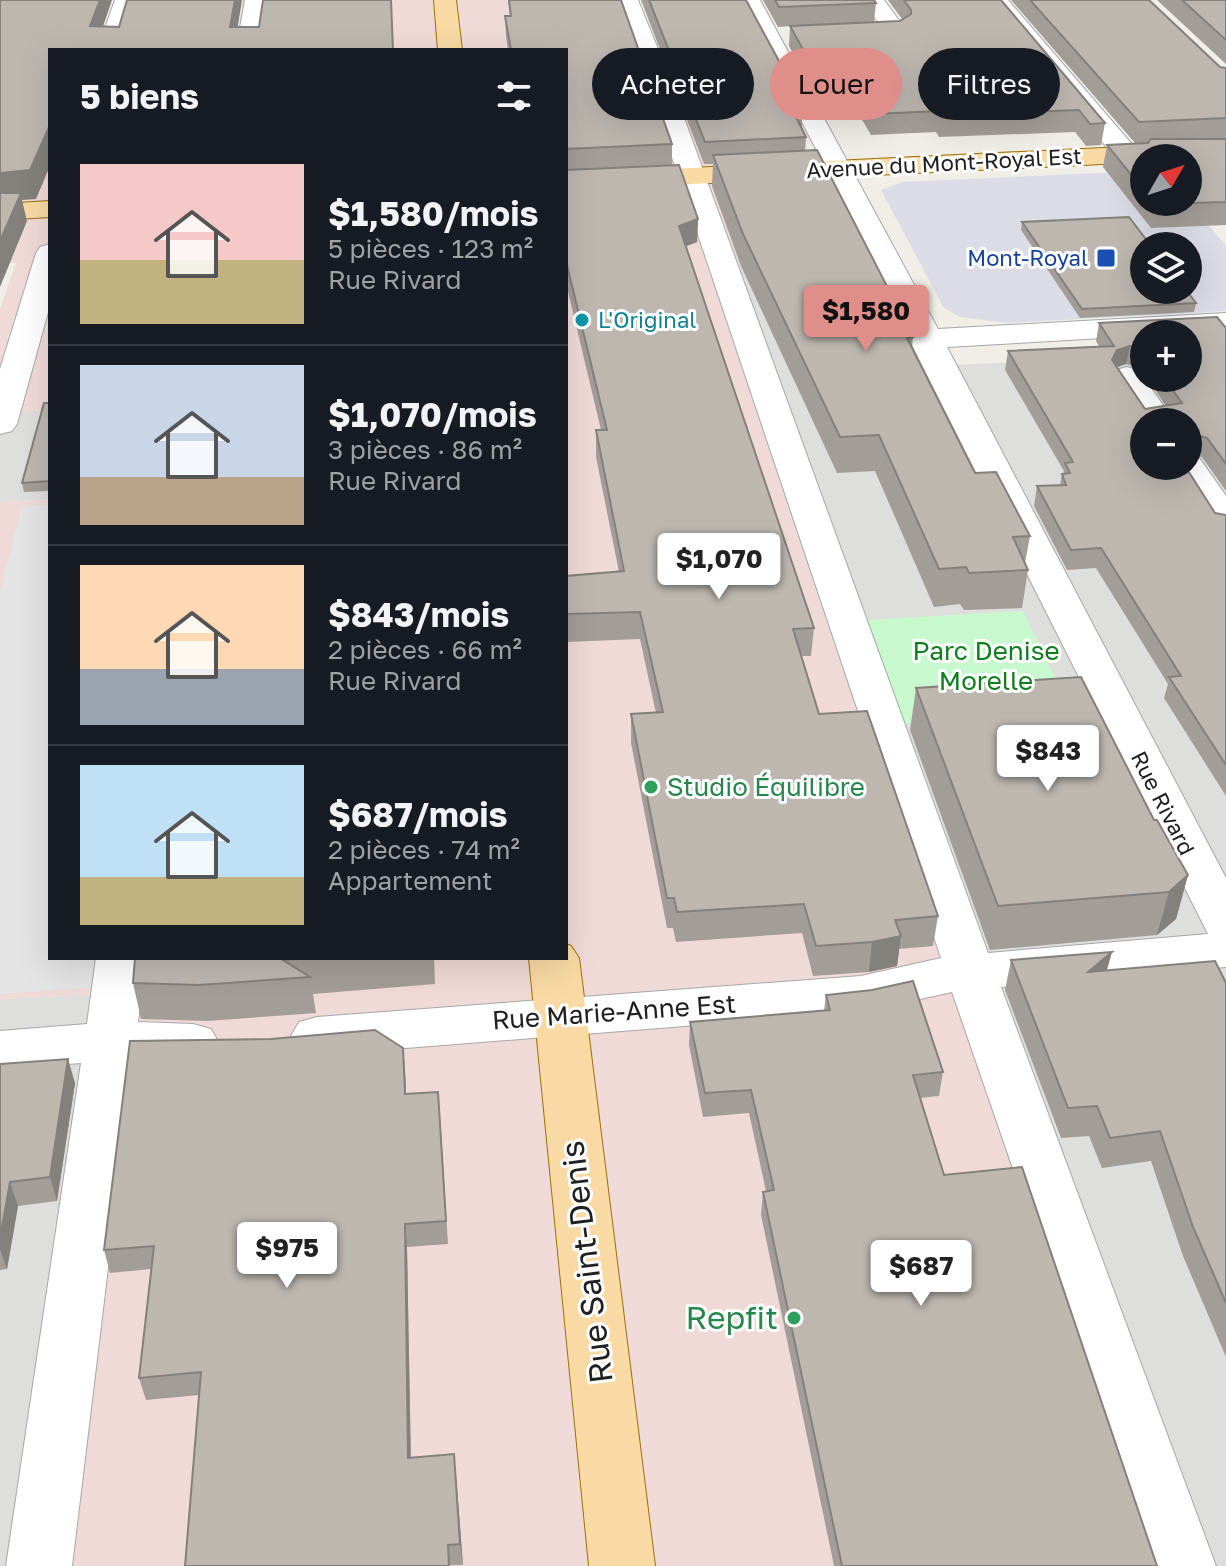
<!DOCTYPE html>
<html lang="fr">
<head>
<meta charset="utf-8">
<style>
	:root { --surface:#171b24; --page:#242831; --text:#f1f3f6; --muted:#9ea1a6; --line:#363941; --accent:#e08e8a }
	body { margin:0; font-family:"Golos Text",sans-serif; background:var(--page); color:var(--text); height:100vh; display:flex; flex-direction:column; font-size:30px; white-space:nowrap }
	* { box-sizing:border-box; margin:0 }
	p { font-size:26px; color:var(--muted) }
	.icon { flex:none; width:44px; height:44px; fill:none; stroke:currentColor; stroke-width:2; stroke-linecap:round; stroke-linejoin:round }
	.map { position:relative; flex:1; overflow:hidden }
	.side { position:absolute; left:48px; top:48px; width:520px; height:912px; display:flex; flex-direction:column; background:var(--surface); border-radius:0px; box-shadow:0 8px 32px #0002 }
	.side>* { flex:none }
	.top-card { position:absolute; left:592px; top:48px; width:514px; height:72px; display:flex; gap:16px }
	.needle { width:52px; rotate:51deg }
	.buttons { position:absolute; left:1130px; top:144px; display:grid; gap:16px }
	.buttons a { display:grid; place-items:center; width:72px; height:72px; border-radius:50%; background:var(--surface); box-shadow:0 8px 32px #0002; font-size:40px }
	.price { position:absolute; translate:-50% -68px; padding:0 18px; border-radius:8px; background:#fff; color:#222; font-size:26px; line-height:52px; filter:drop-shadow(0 2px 4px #0008) }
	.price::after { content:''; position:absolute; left:50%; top:48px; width:24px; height:18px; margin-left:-12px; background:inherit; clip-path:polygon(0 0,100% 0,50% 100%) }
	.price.on { background:var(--accent); color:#111 }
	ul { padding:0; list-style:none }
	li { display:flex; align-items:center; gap:24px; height:200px; padding:0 32px }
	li+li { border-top:2px solid var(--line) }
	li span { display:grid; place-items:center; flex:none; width:224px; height:160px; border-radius:0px; color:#555 }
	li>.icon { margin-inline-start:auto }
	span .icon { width:96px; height:96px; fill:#fffc; stroke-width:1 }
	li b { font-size:34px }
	h2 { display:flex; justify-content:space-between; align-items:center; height:96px; padding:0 32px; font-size:34px }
	.pill { padding:0 28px; border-radius:36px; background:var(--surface); box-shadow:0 8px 32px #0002; font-size:28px; line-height:72px }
	.pill.on { background:var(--accent); color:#111 }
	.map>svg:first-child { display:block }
	.residential { fill:#dededd; fill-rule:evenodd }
	.commercial { fill:#f0dad7 }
	.park { fill:#c7f8ce }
	.parking { fill:#e4e4e4 }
	.plaza { fill:#dcdce6; fill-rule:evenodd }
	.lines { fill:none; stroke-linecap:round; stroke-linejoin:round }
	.minor-casing { stroke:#a7a7a7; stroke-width:2 }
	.major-casing { stroke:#997104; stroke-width:2 }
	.minor { fill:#fff; fill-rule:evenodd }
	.major { fill:#f9daa4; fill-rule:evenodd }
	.wall { fill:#a39d97; fill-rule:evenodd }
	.shaded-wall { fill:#84807b }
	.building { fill:#bdb7b0; stroke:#84807b; stroke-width:2; fill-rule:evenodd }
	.transit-dot { fill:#1a4fb4; stroke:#fff; stroke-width:3 }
	.culture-dot { fill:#0f9aa8; stroke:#fff; stroke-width:3 }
	.leisure-dot { fill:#2e9e5b; stroke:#fff; stroke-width:3 }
	.labels { text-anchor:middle; stroke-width:6; stroke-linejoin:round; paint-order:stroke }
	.far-street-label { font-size:22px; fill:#202020; stroke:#fff }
	.far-transit-label { font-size:22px; fill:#164399; stroke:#fff; text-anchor:end }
	.far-culture-label { font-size:22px; fill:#0d838f; stroke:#fff; text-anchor:start }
	.park-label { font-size:26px; fill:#0f7e1f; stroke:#fff }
	.leisure-label { font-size:26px; fill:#27864d; stroke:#fff; text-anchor:start }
	.street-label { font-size:26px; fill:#202020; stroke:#fff }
	.near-street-label { font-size:32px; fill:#202020; stroke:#fff }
	.near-leisure-label { font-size:32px; fill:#27864d; stroke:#fff; text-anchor:end }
</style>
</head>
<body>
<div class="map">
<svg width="1226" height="1566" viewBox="0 0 1226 1566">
	<rect width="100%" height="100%" fill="#f1eee7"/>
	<!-- residential -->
	<g class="residential">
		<path d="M849,246L909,367L1144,356V378H1188L1226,353V1566H1184L724,253ZM1144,422H1188V466H1144Z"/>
		<polygon points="50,410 50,499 0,502 0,413"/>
		<polygon points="96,995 25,1566 0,1566 0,999"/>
	</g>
	<!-- commercial -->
	<g class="commercial">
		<polygon points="242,0 634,0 652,72 753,69 849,246 725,253 1180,1566 25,1566 96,995 0,999 0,502 50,499 50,958 566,958 566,50 236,50"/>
		<polygon points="50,130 50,410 0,413 0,309 16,263 0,263 0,136"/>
	</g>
	<!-- park -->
	<polygon class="park" points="1023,611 1072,713 904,724 866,620"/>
	<!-- parking -->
	<polygon class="parking" points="50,505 50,958 106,958 102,987 0,994 0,591 22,506"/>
	<!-- plaza -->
	<path class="plaza" d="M1144,171V202L1188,200L1226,246V311L1008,323L960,317L944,308L881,190L903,182ZM1144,246H1188V290H1144Z"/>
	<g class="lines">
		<defs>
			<g id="minor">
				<polygon points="115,0 137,0 121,50 97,50"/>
				<polygon points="245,0 267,0 260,50 236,50"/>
				<polygon points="616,0 638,0 667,71 988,953 1208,934 909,339 839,193 738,0 760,0 938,329 1226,313 1226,331 947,347 1226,878 1226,967 1001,987 1216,1566 1150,1566 952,992 861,1012 317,1055 299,1050 291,1036 299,1022 317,1017 861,976 941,958 643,71"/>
				<polygon points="862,0 884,0 907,31 904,36 842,38 839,33 842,28 880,25"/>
				<polygon points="985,0 1008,0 1136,149 1140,155 1136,161 1118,161"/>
				<polygon points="50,244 50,305 17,424 12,431 0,434 0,369 36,253 40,247"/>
				<polygon points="1127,367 1138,370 1175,422 1144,422 1144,426 1111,377 1116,370"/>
				<polygon points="1188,456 1200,459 1226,496 1226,534 1213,531 1171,466 1188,466"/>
				<polygon points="96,958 146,958 138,1022 193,1024 211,1029 219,1043 211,1057 193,1062 133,1061 72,1566 6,1566 81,1063 0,1069 0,1031 87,1024"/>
			</g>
			<g id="major">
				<polygon points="434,0 456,0 462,50 438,50"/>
				<polygon points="1226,142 1226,158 1144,158 1144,162 566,190 566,174"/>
				<polygon points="50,201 50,217 0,220 0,204"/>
				<polygon points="566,944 571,946 579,958 655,1566 589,1566 529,958 566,958"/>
			</g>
		</defs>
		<!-- minor casing -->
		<use href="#minor" class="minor-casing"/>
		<!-- major casing -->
		<use href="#major" class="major-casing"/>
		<!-- minor -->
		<use href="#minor" class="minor"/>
		<!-- major -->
		<use href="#major" class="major"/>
	</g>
	<!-- wall -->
	<g class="wall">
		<polygon points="508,0 621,0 672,144 672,165 698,219 697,242 686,246 814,628 811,656 801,656 819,714 938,916 933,946 899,949 897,966 869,972 813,976 802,933 676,942 673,928 667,928 631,743 631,714 656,713 640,639 566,642 566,576 619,572 596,457 596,430 601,430 566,283 566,50 508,50 506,36 505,16 510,16"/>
		<polygon points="641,0 746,0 786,74 785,81 802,117 802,128 806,137 805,151 913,337 912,348 975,473 1030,536 1025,563 1028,570 1022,608 964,610 960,604 934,607 875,471 837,473 741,266 712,186 713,164 704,164"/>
		<polygon points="763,0 874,0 876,3 874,22 900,21 902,19 888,0 1001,0 1105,123 1101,145 1086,146 1075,132 939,137 936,132 871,135 833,70 809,82 789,46 790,26 778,27"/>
		<path d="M1011,0H1149L1220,67L1226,68V225L1151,228L1103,167L1107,145L1135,143ZM1144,158L1188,202H1144Z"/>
		<polygon points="1157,0 1226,0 1226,64"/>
		<polygon points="1022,222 1196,303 1194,312 1080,318 1021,230"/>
		<path d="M1099,323L1226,328V491L1202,457L1188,454V422H1144L1215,513L1226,515V796L1164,698L1168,684L1096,568L1067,570L1034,506L1037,486L1060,485L1062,474L1063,473L1064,471L1005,370L1008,351L1099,346L1096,341ZM1144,334L1188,378H1147L1166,406L1145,409L1117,367L1126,364L1140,368L1144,373Z"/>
		<polygon points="50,403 50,491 24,492 22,483"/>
		<polygon points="916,688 1154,820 1188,875 1176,919 1157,935 990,950 910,730"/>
		<polygon points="135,958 434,958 435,984 313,994 316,1013 207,1021 141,1019 133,983"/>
		<polygon points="1011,960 1226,983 1226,1357 1183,1256 1151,1161 1102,1168 1089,1136 1061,1138 1005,990"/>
		<polygon points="826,995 943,1072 939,1096 920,1098 944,1175 1157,1566 834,1566 761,1215 763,1192 766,1191 749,1113 703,1117 689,1045 690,1022 824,1011"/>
		<polygon points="0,1064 75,1083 57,1201 18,1206 7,1269 0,1270"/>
		<polygon points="405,1070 406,1094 440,1115 448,1244 407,1247 411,1458 456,1476 463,1565 185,1566 199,1395 146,1400 139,1378 151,1269 110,1273 104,1250"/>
	</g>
	<!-- shaded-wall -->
	<g class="shaded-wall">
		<polygon points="100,0 112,0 95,50 90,26"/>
		<polygon points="235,0 242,0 234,50 230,27"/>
		<polygon points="835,49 833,70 809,82 810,62"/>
		<polygon points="50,125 50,166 36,199 22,200 27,221 0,287 0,173"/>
		<polygon points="698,219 697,242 679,249 679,226"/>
		<polygon points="1130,346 1126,364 1114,368 1112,360 1117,350"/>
		<polygon points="1188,875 1176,919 1157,935 1169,892"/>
		<polygon points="901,936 897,966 869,972 872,942"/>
		<polygon points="1112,952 1104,981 1088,972"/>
		<polygon points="403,1048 405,1070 407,1117 405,1094"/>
		<polygon points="68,1059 75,1083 57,1201 50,1177"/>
		<polygon points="10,1182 18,1206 7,1269 0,1249 0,1238"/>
		<polygon points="405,1224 407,1247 411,1480 408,1458"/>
		<polygon points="454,1454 456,1476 463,1565 460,1544"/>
	</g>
	<!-- building -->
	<g class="building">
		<polygon points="0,0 100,0 90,26 119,27 127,0 235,0 230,27 259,27 263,0 391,0 393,50 50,50 50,125 30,170 0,173"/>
		<polygon points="509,0 621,0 672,144 566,149 566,50 511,50 505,16 511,16"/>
		<polygon points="649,0 746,0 786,74 783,76 802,117 796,117 806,137 705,142"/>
		<polygon points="775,0 874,0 876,3 779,7"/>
		<polygon points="904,0 1001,0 1105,123 1090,124 1079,110 942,115 939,111 873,114 835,49 810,62 790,26 900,21 911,14 911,10"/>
		<polygon points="1030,0 1149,0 1220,67 1226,68 1226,118 1139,122"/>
		<polygon points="1182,0 1226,0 1226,40"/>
		<polygon points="1151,139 1226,139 1226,202 1155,204 1153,202 1188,202 1188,158 1144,158 1144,191 1107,145 1148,143"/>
		<polygon points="817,150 913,337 907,338 975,473 996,472 1030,536 1013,537 1028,570 969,573 966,567 939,569 879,435 840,437 743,234 713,155"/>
		<polygon points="679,165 698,219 679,226 814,628 793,629 819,714 867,711 938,916 895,920 901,936 872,942 816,946 804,904 677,912 674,898 667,898 631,714 663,712 640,612 566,614 566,576 624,571 596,430 607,430 566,261 566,170"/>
		<polygon points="0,193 21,193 0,241"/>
		<polygon points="1129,217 1151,246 1144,246 1144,290 1186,290 1196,303 1082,309 1022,222"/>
		<path d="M1217,317L1226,328V464L1207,438L1191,434L1189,444H1188V422H1144V466H1185L1215,513L1226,515V765L1169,677L1181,676L1101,548L1071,550L1037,486L1066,485L1062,474L1070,473L1065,463L1073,462L1008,351L1114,346L1099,323ZM1144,334H1188V378H1164L1182,403L1145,409L1112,360L1117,350L1130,346L1144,350Z"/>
		<polygon points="44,403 50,403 50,481 22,483"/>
		<polygon points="1081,677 1154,820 1157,820 1188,875 1169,892 998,906 916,688"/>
		<polygon points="1112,952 1088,972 1215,961 1226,983 1226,1303 1193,1227 1160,1131 1110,1138 1097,1106 1068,1108 1011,960"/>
		<polygon points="135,958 308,958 283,960 310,977 199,985 133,983"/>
		<polygon points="913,981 943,1072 913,1075 944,1175 1022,1167 1157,1566 842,1566 763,1192 774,1190 751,1090 705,1093 690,1022 830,1010 826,995 872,990"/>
		<polygon points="375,1030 403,1048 405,1094 438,1092 446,1221 405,1224 408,1458 454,1454 460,1544 448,1545 449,1566 185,1566 201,1372 139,1378 154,1246 104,1250 130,1041 271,1039"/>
		<polygon points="68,1059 50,1177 10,1182 0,1238 0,1064"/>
	</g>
	<!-- markers -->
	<rect class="transit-dot" x="1096" y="248" width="20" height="20" rx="4"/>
	<circle class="culture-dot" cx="582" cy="320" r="8"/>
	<g class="leisure-dot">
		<circle cx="651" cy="787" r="8"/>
		<circle cx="794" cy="1318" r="8"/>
	</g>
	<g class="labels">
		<!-- far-street labels -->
		<g class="far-street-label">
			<text transform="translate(944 163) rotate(-3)" y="8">Avenue du Mont-Royal Est</text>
			<text transform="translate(1163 803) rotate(63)" y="8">Rue Rivard</text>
		</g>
		<!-- far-transit labels -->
		<g class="far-transit-label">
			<text x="1088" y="266">Mont-Royal</text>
		</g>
		<!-- far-culture labels -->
		<g class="far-culture-label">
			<text x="598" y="328">L'Original</text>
		</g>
		<!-- park labels -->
		<g class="park-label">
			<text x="986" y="660">Parc Denise<tspan x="986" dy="30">Morelle</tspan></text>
		</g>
		<!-- leisure labels -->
		<g class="leisure-label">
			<text x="667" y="796">Studio Équilibre</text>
		</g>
		<!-- street labels -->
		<g class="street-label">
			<text transform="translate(614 1012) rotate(-4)" y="9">Rue Marie-Anne Est</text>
		</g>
		<!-- near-street labels -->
		<g class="near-street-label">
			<text transform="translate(587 1262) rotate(-97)" y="11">Rue Saint-Denis</text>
		</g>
		<!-- near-leisure labels -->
		<g class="near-leisure-label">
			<text x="778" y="1329">Repfit</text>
		</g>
	</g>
</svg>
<div class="buttons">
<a><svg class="needle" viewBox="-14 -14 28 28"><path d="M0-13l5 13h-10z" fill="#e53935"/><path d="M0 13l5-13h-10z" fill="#9ea1a6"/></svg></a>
<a><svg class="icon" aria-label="layers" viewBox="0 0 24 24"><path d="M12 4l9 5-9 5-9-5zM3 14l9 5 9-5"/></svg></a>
<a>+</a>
<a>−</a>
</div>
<b class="price on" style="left:866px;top:353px">$1,580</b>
<b class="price" style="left:719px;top:601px">$1,070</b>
<b class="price" style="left:1048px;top:793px">$843</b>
<b class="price" style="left:287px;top:1290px">$975</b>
<b class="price" style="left:921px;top:1308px">$687</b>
<div class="top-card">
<a class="pill">Acheter</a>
<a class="pill on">Louer</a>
<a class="pill">Filtres</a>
</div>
<section class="side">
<h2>5 biens<svg class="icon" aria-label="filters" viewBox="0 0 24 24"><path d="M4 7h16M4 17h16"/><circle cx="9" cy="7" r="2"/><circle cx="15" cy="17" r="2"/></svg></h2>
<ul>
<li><span style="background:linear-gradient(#f6c9c9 60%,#c2b280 0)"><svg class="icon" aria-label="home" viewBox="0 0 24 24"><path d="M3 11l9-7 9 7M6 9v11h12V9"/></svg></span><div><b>$1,580/mois</b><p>5 pièces · 123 m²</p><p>Rue Rivard</p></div></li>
<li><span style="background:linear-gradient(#c9d6e8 70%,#b9a48a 0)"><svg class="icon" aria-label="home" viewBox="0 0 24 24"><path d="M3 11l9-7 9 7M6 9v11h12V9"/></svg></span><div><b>$1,070/mois</b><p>3 pièces · 86 m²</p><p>Rue Rivard</p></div></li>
<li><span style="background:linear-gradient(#ffd9b3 65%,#9aa5b1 0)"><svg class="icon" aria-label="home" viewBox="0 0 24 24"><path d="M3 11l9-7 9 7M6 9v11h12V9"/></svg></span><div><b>$843/mois</b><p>2 pièces · 66 m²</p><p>Rue Rivard</p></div></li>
<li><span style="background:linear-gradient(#bfe0f5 70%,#c2b280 0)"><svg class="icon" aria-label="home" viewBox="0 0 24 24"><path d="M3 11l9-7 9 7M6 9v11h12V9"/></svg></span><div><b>$687/mois</b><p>2 pièces · 74 m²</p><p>Appartement</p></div></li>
</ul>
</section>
</div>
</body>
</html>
